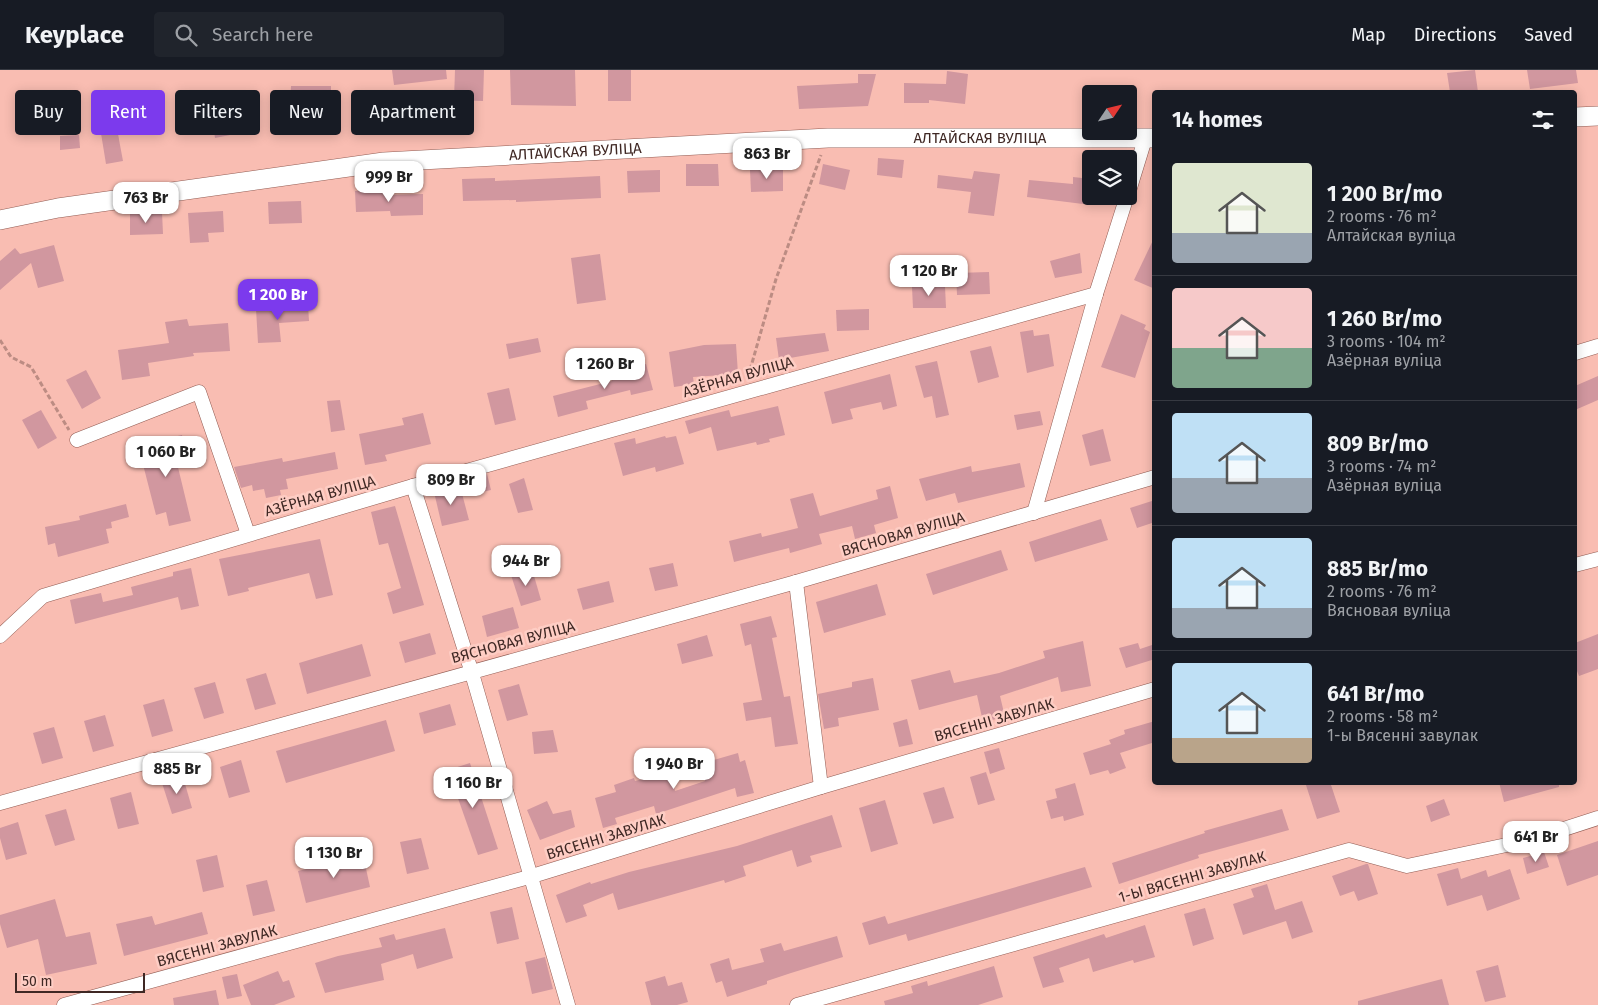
<!DOCTYPE html>
<html lang="en">
<head>
<meta charset="utf-8">
<style>
	:root { --surface:#171b24; --page:#20242c; --text:#f1f3f6; --muted:#9ea1a6; --line:#363941; --accent:#7c3aed }
	body { margin:0; font-family:"Fira Sans",sans-serif; background:var(--page); color:var(--text); height:100vh; display:flex; flex-direction:column; font-size:19px; white-space:nowrap }
	* { box-sizing:border-box; margin:0 }
	p { font-size:16px; color:var(--muted) }
	.icon { flex:none; width:28px; height:28px; fill:none; stroke:currentColor; stroke-width:2; stroke-linecap:round; stroke-linejoin:round }
	.map { position:relative; flex:1; overflow:hidden }
	.details { position:absolute; left:1152px; top:20px; width:425px; height:695px; display:flex; flex-direction:column; background:var(--surface); border-radius:5px; box-shadow:0 2px 12px #0003 }
	.details>* { flex:none }
	.top-card { position:absolute; left:15px; top:20px; width:475px; height:45px; display:flex; gap:10px }
	.needle { width:32px; rotate:55deg }
	.fabs { position:absolute; left:1082px; top:15px; display:grid; gap:10px }
	.fabs a { display:grid; place-items:center; width:55px; height:55px; border-radius:5px; background:var(--surface); box-shadow:0 2px 12px #0003; font-size:25px }
	.scale { position:absolute; left:15px; bottom:12px; width:130px; box-sizing:border-box; padding-left:5px; border:2px solid #3f2824; border-top:0; font-size:14px; line-height:18px; white-space:nowrap; color:#3f2824; -webkit-text-stroke:4px #fecdc4; paint-order:stroke }
	.price { position:absolute; translate:-50% -42px; padding:0 11px; border-radius:10px; background:#fff; color:#222; font-size:16px; line-height:32px; filter:drop-shadow(0 1px 2px #0008) }
	.price::after { content:''; position:absolute; left:50%; top:30px; width:15px; height:11px; margin-left:-8px; background:inherit; clip-path:polygon(0 0,100% 0,50% 100%) }
	.price.on { background:var(--accent); color:#fff }
	ul { padding:0; list-style:none }
	li { display:flex; align-items:center; gap:15px; height:125px; padding:0 20px }
	li+li { border-top:1px solid var(--line) }
	li span { display:grid; place-items:center; flex:none; width:140px; height:100px; border-radius:5px; color:#555 }
	li>.icon { margin-inline-start:auto }
	span .icon { width:60px; height:60px; fill:#fffc; stroke-width:1 }
	li b { font-size:21px }
	h2 { display:flex; justify-content:space-between; align-items:center; height:60px; padding:0 20px; font-size:21px }
	.chip { padding:0 18px; border-radius:5px; background:var(--surface); box-shadow:0 2px 12px #0003; font-size:18px; line-height:45px }
	.chip.on { background:var(--accent); color:#fff }
	header { display:flex; align-items:center; gap:30px; box-sizing:border-box; height:70px; padding:0 25px; background:var(--surface); border-bottom:1px solid var(--line) }
	header strong { font-size:24px }
	nav { display:flex; gap:28px; margin-inline-start:auto; font-size:18px }
	.search { width:350px; height:45px; background:var(--page); display:flex; align-items:center; gap:12px; box-sizing:border-box; padding:0 18px; border-radius:5px; color:var(--muted); font-size:19px }
	.map>svg:first-child { display:block }
	.building { fill:#d1979f }
	.lines { fill:none; stroke-linecap:round; stroke-linejoin:round }
	.minor-casing { stroke:#925d54; stroke-width:15 }
	.secondary-casing { stroke:#925d54; stroke-width:20 }
	.path { stroke:#bc8c83; stroke-width:3; stroke-dasharray:5 2.5; stroke-linecap:butt }
	.minor { stroke:#fff; stroke-width:14 }
	.secondary { stroke:#fff; stroke-width:19 }
	.labels { text-anchor:middle; stroke-width:5; stroke-linejoin:round; paint-order:stroke }
	.street-label { font-size:15px; fill:#3f2824; stroke:#fecdc4 }
</style>
</head>
<body>
<header>
<strong>Keyplace</strong>
<div class="search"><svg class="icon" aria-label="search" viewBox="0 0 24 24"><circle cx="10" cy="10" r="6"/><path d="M15 15l6 6"/></svg>Search here</div>
<nav><a>Map</a><a>Directions</a><a>Saved</a></nav>
</header>
<div class="map">
<svg width="1598" height="935" viewBox="0 0 1598 935">
	<rect width="100%" height="100%" fill="#f9bdb2"/>
	<!-- building -->
	<g class="building">
		<polygon points="392,0 446,0 447,9 394,15"/>
		<polygon points="455,0 484,0 483,31 454,30"/>
		<polygon points="510,0 575,0 576,36 511,35"/>
		<rect x="608" y="0" width="23" height="31"/>
		<polygon points="1475,0 1478,22 1450,22 1447,3"/>
		<polygon points="1527,0 1576,0 1578,13 1530,19"/>
		<polygon points="947,1 968,4 965,34 929,30 929,33 904,33 904,13 946,14"/>
		<polygon points="858,4 876,4 868,36 799,39 797,16 858,13"/>
		<polygon points="291,16 331,16 331,33 290,33"/>
		<polygon points="241,43 245,62 215,68 212,47"/>
		<polygon points="115,48 123,91 106,94 99,51"/>
		<polygon points="79,65 80,78 60,80 60,66"/>
		<polygon points="878,88 904,90 902,108 877,105"/>
		<polygon points="686,94 718,94 719,116 686,116"/>
		<polygon points="823,94 850,100 845,120 819,114"/>
		<polygon points="783,99 783,121 751,122 750,100"/>
		<polygon points="660,100 660,122 628,123 627,101"/>
		<polygon points="974,101 1000,104 994,146 968,143 971,122 937,118 938,105 972,109"/>
		<polygon points="600,106 601,128 516,132 516,130 463,131 462,109 495,108 495,111"/>
		<polygon points="1073,107 1091,109 1091,135 1027,127 1029,110 1073,114"/>
		<polygon points="387,120 388,125 423,124 423,145 391,146 390,141 356,142 355,121"/>
		<polygon points="301,131 302,153 269,154 268,132"/>
		<polygon points="223,141 224,162 208,163 209,172 190,173 188,143"/>
		<polygon points="162,142 163,164 130,165 130,143"/>
		<polygon points="1155,166 1155,219 1134,210"/>
		<polygon points="54,175 64,211 38,218 31,193 0,220 0,191 15,178 20,184"/>
		<polygon points="1080,183 1082,203 1055,208 1050,191"/>
		<polygon points="600,184 606,230 577,234 571,188"/>
		<polygon points="989,202 990,224 957,225 956,203"/>
		<polygon points="945,216 946,238 913,238 912,217"/>
		<polygon points="308,235 309,251 279,253 281,272 258,273 256,239"/>
		<polygon points="869,239 869,260 837,261 836,240"/>
		<polygon points="1121,244 1146,255 1144,259 1150,262 1135,308 1101,297"/>
		<polygon points="187,249 189,256 228,253 230,281 193,283 194,286 148,293 150,306 122,310 118,280 169,273 165,252"/>
		<polygon points="1033,260 1034,266 1049,264 1054,296 1027,303 1020,262"/>
		<polygon points="825,263 829,281 779,290 776,268"/>
		<polygon points="538,268 541,282 509,289 506,274"/>
		<polygon points="736,274 738,304 693,307 694,314 674,317 669,282 704,275"/>
		<polygon points="991,276 999,307 978,313 970,281"/>
		<polygon points="937,291 949,345 936,348 932,326 924,328 915,296"/>
		<polygon points="646,294 653,320 631,325 630,320 586,331 588,339 558,347 553,326 612,311 610,304"/>
		<polygon points="86,300 101,328 82,339 66,310"/>
		<polygon points="890,304 897,336 883,340 881,332 850,339 853,349 832,354 824,322"/>
		<polygon points="1598,306 1598,330 1575,340 1575,316"/>
		<polygon points="509,318 516,350 495,355 487,323"/>
		<polygon points="340,330 345,360 331,362 327,331"/>
		<polygon points="778,336 785,365 769,369 770,372 757,375 756,372 717,381 711,357 689,364 685,351 729,340 731,347"/>
		<polygon points="41,340 57,368 38,379 22,350"/>
		<polygon points="1040,341 1043,355 1017,360 1014,345"/>
		<polygon points="423,343 431,374 385,385 387,391 365,395 359,364 404,355 402,348"/>
		<polygon points="1103,359 1111,391 1090,396 1082,365"/>
		<polygon points="182,365 187,387 176,389 191,451 169,456 166,442 156,445 138,375"/>
		<polygon points="665,366 666,368 676,366 684,394 656,402 655,397 623,406 614,373 635,368 636,374"/>
		<polygon points="335,382 338,399 286,409 288,419 280,420 281,425 266,428 264,419 253,421 252,415 241,418 234,397 282,388 283,392"/>
		<polygon points="1020,393 1025,417 958,433 955,423 926,431 919,409 971,396 972,402"/>
		<polygon points="487,404 491,420 478,423 474,408"/>
		<polygon points="524,408 533,440 518,443 509,414"/>
		<polygon points="460,416 469,450 442,456 434,422"/>
		<polygon points="890,416 898,448 874,455 876,463 855,469 852,456 819,464 822,474 790,483 789,478 734,492 729,471 761,463 762,467 798,458 790,429 813,423 820,446 878,429 876,420"/>
		<polygon points="1155,430 1155,452 1137,458 1130,438"/>
		<polygon points="126,434 129,447 111,452 112,458 106,459 109,473 58,487 55,473 48,475 45,457 80,450 79,446"/>
		<polygon points="395,436 424,535 393,544 387,523 401,518 388,473 379,475 371,442"/>
		<polygon points="1101,449 1108,470 1035,492 1029,472"/>
		<polygon points="320,469 333,525 316,529 309,503 248,518 249,521 228,526 219,489"/>
		<polygon points="1001,480 1008,500 933,525 926,504"/>
		<polygon points="673,493 678,516 655,521 649,498"/>
		<polygon points="191,498 199,536 181,540 178,527 75,554 70,530 101,523 103,532 133,525 131,517 173,506 173,502"/>
		<polygon points="532,499 541,530 521,536 511,505"/>
		<polygon points="609,511 614,532 583,540 577,519"/>
		<polygon points="877,514 886,545 824,563 816,532"/>
		<polygon points="513,537 519,558 487,567 482,546"/>
		<polygon points="771,546 777,567 772,568 784,627 790,626 798,674 775,677 771,647 746,651 743,633 762,630 751,574 745,576 740,554"/>
		<polygon points="430,563 436,584 405,593 399,572"/>
		<polygon points="1598,564 1598,599 1579,606 1575,596 1575,573"/>
		<polygon points="707,565 713,586 682,594 677,574"/>
		<polygon points="1083,571 1091,616 1061,622 1058,607 1000,626 1005,647 983,652 977,625 919,640 911,610 950,600 954,613 999,603 1045,588 1043,581"/>
		<polygon points="1138,573 1140,579 1152,575 1155,589 1126,598 1119,578"/>
		<polygon points="362,574 371,606 307,624 299,593"/>
		<polygon points="266,603 276,634 255,640 246,609"/>
		<polygon points="873,608 879,640 838,648 839,656 824,659 818,624 852,617 852,612"/>
		<polygon points="215,612 224,643 204,649 194,618"/>
		<polygon points="519,614 528,645 507,651 498,620"/>
		<polygon points="164,629 173,661 152,667 143,635"/>
		<polygon points="450,634 456,655 424,664 419,643"/>
		<polygon points="105,645 114,676 93,682 84,651"/>
		<polygon points="907,649 913,674 899,677 893,653"/>
		<polygon points="386,650 395,681 286,713 276,681"/>
		<polygon points="1155,651 1155,672 1120,683 1126,698 1110,704 1108,700 1090,705 1083,683 1111,674 1109,670 1125,664 1124,660"/>
		<polygon points="54,657 63,688 42,694 33,663"/>
		<polygon points="553,660 558,682 534,684 532,662"/>
		<polygon points="999,678 1005,699 990,704 984,682"/>
		<polygon points="738,683 740,692 745,690 754,723 737,727 735,718 656,744 654,736 615,748 617,754 603,758 595,728 616,722 614,715 634,708 635,711 671,702 675,721 705,711 700,694"/>
		<polygon points="241,690 250,722 229,728 220,697"/>
		<polygon points="470,693 498,779 478,785 448,700"/>
		<polygon points="986,702 995,730 978,735 970,707"/>
		<polygon points="183,707 192,738 172,744 162,713"/>
		<polygon points="1305,712 1330,712 1340,742 1317,749"/>
		<polygon points="1499,712 1559,712 1559,717 1504,732"/>
		<polygon points="1075,713 1084,745 1064,751 1063,746 1051,749 1046,731 1057,728 1055,719"/>
		<polygon points="944,717 954,748 933,754 923,723"/>
		<polygon points="131,722 139,754 118,759 110,728"/>
		<polygon points="1444,729 1450,745 1431,752 1426,736"/>
		<polygon points="885,730 898,774 871,782 859,738"/>
		<polygon points="547,731 553,744 571,740 575,757 540,770 527,740"/>
		<polygon points="66,739 75,770 55,776 45,745"/>
		<polygon points="1282,739 1289,760 1198,785 1199,788 1119,814 1112,793 1205,763 1204,761"/>
		<polygon points="832,745 842,777 810,786 812,792 797,797 792,780 743,796 746,806 725,813 724,810 618,840 613,823 583,835 587,846 566,853 556,825 590,812 591,814 629,802 737,776"/>
		<polygon points="18,752 27,784 6,790 0,768 0,758"/>
		<polygon points="421,768 429,799 407,804 400,772"/>
		<polygon points="1598,771 1598,805 1567,816 1557,785"/>
		<polygon points="1544,782 1549,797 1527,804 1523,788"/>
		<polygon points="217,785 224,817 203,822 196,790"/>
		<polygon points="363,785 370,817 306,833 298,801"/>
		<polygon points="1366,794 1368,794 1378,824 1358,831 1354,821 1340,826 1332,806"/>
		<polygon points="1085,797 1092,817 908,871 906,864 869,875 862,853 885,846 888,854"/>
		<polygon points="1458,798 1461,809 1486,800 1488,807 1510,799 1520,829 1487,841 1482,825 1447,836 1437,804"/>
		<polygon points="267,810 275,841 253,846 246,815"/>
		<polygon points="1267,814 1275,840 1302,831 1313,862 1292,869 1286,851 1243,865 1233,834 1254,827 1251,819"/>
		<polygon points="55,829 66,867 90,862 97,894 46,905 38,869 7,878 0,854 0,845"/>
		<polygon points="512,837 519,869 497,874 490,842"/>
		<polygon points="1205,838 1214,869 1193,876 1184,844"/>
		<polygon points="202,842 208,864 124,886 116,854 152,846 155,855"/>
		<polygon points="1145,855 1155,887 1134,893 1133,890 1093,902 1089,888 1059,898 1064,912 1043,918 1033,887 1104,864 1106,868"/>
		<polygon points="445,858 453,888 417,899 413,884 381,894 384,910 325,923 315,893 338,886 382,877 379,868 394,864 396,870"/>
		<polygon points="837,866 843,887 791,903 767,911 767,914 727,927 722,911 716,913 710,894 729,888 732,900 764,892 760,879 781,873 784,881"/>
		<polygon points="545,887 553,919 532,924 525,892"/>
		<polygon points="1498,895 1506,927 1485,932 1476,901"/>
		<polygon points="994,896 1003,927 978,935 885,935 884,931 913,923 911,916 927,911 928,916"/>
		<polygon points="278,901 283,912 289,910 295,927 274,935 251,935 243,915"/>
		<polygon points="237,904 242,926 227,929 222,907"/>
		<polygon points="665,906 668,916 682,912 688,932 677,935 651,935 645,912"/>
		<polygon points="1442,909 1449,935 1358,935 1358,931"/>
		<polygon points="216,920 219,935 174,935 173,928"/>
	</g>
	<g class="lines">
		<defs>
			<g id="minor">
				<polyline points="1129,121 1145,69"/>
				<polyline points="1575,283 1598,276"/>
				<polyline points="77,370 199,322 248,464"/>
				<polyline points="413,416 471,600 568,935"/>
				<polyline points="1034,443 1096,224 1127,126"/>
				<polyline points="1575,495 1598,489"/>
				<polyline points="796,512 821,717"/>
				<polyline points="0,566 43,526 413,416 1096,224"/>
				<polyline points="0,733 796,512 1155,407"/>
				<polyline points="64,935 529,807 821,717 1155,619"/>
				<polyline points="797,935 1349,780 1407,796 1530,770 1598,748"/>
			</g>
			<g id="secondary">
				<polyline points="1575,47 1598,46"/>
				<path id="s1" d="M0,150L58,138L384,92L828,68H1155"/>
			</g>
		</defs>
		<!-- minor casing -->
		<use href="#minor" class="minor-casing"/>
		<!-- secondary casing -->
		<use href="#secondary" class="secondary-casing"/>
		<!-- path -->
		<g class="path">
			<polyline points="0,270 11,287 31,297 69,360"/>
			<polyline points="748,307 776,209 821,85"/>
		</g>
		<!-- minor -->
		<use href="#minor" class="minor"/>
		<!-- secondary -->
		<use href="#secondary" class="secondary"/>
	</g>
	<g class="labels">
		<!-- street labels -->
		<g class="street-label">
			<text dy="5" stroke="none"><textPath href="#s1" startOffset="985">АЛТАЙСКАЯ ВУЛІЦА</textPath></text>
			<text dy="5" stroke="none"><textPath href="#s1" startOffset="580">АЛТАЙСКАЯ ВУЛІЦА</textPath></text>
			<text transform="translate(738 307) rotate(-16)" y="5">АЗЁРНАЯ ВУЛІЦА</text>
			<text transform="translate(320 426) rotate(-16)" y="5">АЗЁРНАЯ ВУЛІЦА</text>
			<text transform="translate(903 464) rotate(-16)" y="5">ВЯСНОВАЯ ВУЛІЦА</text>
			<text transform="translate(513 572) rotate(-15)" y="5">ВЯСНОВАЯ ВУЛІЦА</text>
			<text transform="translate(994 650) rotate(-16)" y="5">ВЯСЕННІ ЗАВУЛАК</text>
			<text transform="translate(606 767) rotate(-17)" y="5">ВЯСЕННІ ЗАВУЛАК</text>
			<text transform="translate(1192 807) rotate(-16)" y="5">1-Ы ВЯСЕННІ ЗАВУЛАК</text>
			<text transform="translate(217 876) rotate(-15)" y="5">ВЯСЕННІ ЗАВУЛАК</text>
		</g>
	</g>
</svg>
<div class="fabs">
<a><svg class="needle" viewBox="-14 -14 28 28"><path d="M0-13l5 13h-10z" fill="#e53935"/><path d="M0 13l5-13h-10z" fill="#9ea1a6"/></svg></a>
<a><svg class="icon" aria-label="layers" viewBox="0 0 24 24"><path d="M12 4l9 5-9 5-9-5zM3 14l9 5 9-5"/></svg></a>
</div>
<div class="scale">50 m</div>
<b class="price" style="left:767px;top:110px">863 Br</b>
<b class="price" style="left:389px;top:133px">999 Br</b>
<b class="price" style="left:146px;top:154px">763 Br</b>
<b class="price" style="left:929px;top:227px">1 120 Br</b>
<b class="price on" style="left:278px;top:251px">1 200 Br</b>
<b class="price" style="left:605px;top:320px">1 260 Br</b>
<b class="price" style="left:166px;top:408px">1 060 Br</b>
<b class="price" style="left:451px;top:436px">809 Br</b>
<b class="price" style="left:526px;top:517px">944 Br</b>
<b class="price" style="left:674px;top:720px">1 940 Br</b>
<b class="price" style="left:177px;top:725px">885 Br</b>
<b class="price" style="left:473px;top:739px">1 160 Br</b>
<b class="price" style="left:1536px;top:793px">641 Br</b>
<b class="price" style="left:334px;top:809px">1 130 Br</b>
<div class="top-card">
<a class="chip">Buy</a>
<a class="chip on">Rent</a>
<a class="chip">Filters</a>
<a class="chip">New</a>
<a class="chip">Apartment</a>
</div>
<section class="details">
<h2>14 homes<svg class="icon" aria-label="filters" viewBox="0 0 24 24"><path d="M4 7h16M4 17h16"/><circle cx="9" cy="7" r="2"/><circle cx="15" cy="17" r="2"/></svg></h2>
<ul>
<li><span style="background:linear-gradient(#dfe7d0 70%,#9aa5b1 0)"><svg class="icon" aria-label="home" viewBox="0 0 24 24"><path d="M3 11l9-7 9 7M6 9v11h12V9"/></svg></span><div><b>1 200 Br/mo</b><p>2 rooms · 76 m²</p><p>Алтайская вуліца</p></div></li>
<li><span style="background:linear-gradient(#f6c9c9 60%,#7fa58c 0)"><svg class="icon" aria-label="home" viewBox="0 0 24 24"><path d="M3 11l9-7 9 7M6 9v11h12V9"/></svg></span><div><b>1 260 Br/mo</b><p>3 rooms · 104 m²</p><p>Азёрная вуліца</p></div></li>
<li><span style="background:linear-gradient(#bfe0f5 65%,#9aa5b1 0)"><svg class="icon" aria-label="home" viewBox="0 0 24 24"><path d="M3 11l9-7 9 7M6 9v11h12V9"/></svg></span><div><b>809 Br/mo</b><p>3 rooms · 74 m²</p><p>Азёрная вуліца</p></div></li>
<li><span style="background:linear-gradient(#bfe0f5 70%,#9aa5b1 0)"><svg class="icon" aria-label="home" viewBox="0 0 24 24"><path d="M3 11l9-7 9 7M6 9v11h12V9"/></svg></span><div><b>885 Br/mo</b><p>2 rooms · 76 m²</p><p>Вясновая вуліца</p></div></li>
<li><span style="background:linear-gradient(#bfe0f5 75%,#b9a48a 0)"><svg class="icon" aria-label="home" viewBox="0 0 24 24"><path d="M3 11l9-7 9 7M6 9v11h12V9"/></svg></span><div><b>641 Br/mo</b><p>2 rooms · 58 m²</p><p>1-ы Вясенні завулак</p></div></li>
</ul>
</section>
</div>
</body>
</html>
